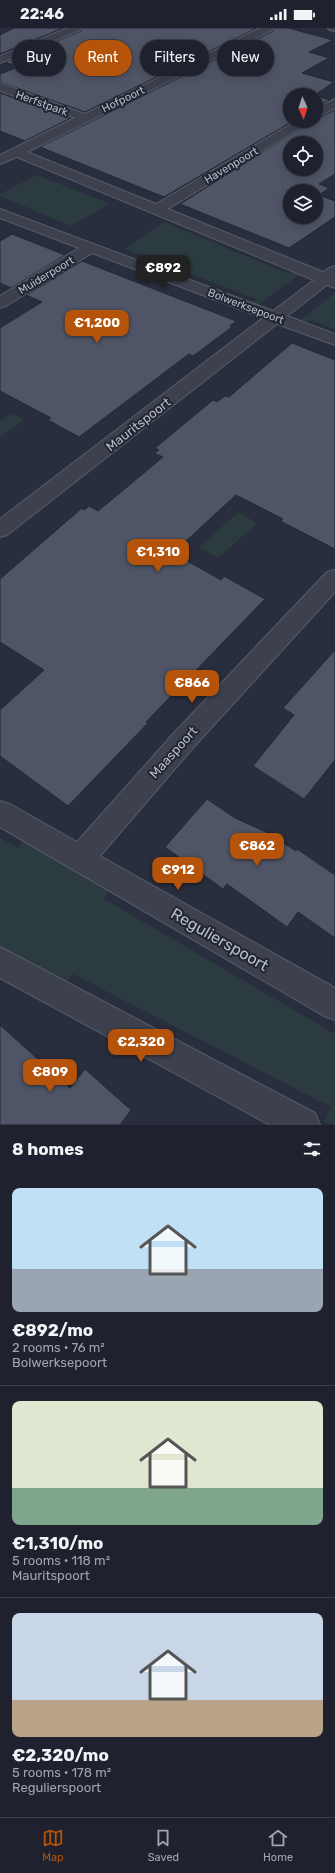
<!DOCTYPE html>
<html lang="en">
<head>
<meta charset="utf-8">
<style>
	:root { --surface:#1f222e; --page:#2c2f3a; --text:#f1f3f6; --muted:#a1a4aa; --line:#3c3f4a; --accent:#b45309 }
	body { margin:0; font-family:Rubik,sans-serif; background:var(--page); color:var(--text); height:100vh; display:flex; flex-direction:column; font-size:15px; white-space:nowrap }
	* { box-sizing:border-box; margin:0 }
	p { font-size:13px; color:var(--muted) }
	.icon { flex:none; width:22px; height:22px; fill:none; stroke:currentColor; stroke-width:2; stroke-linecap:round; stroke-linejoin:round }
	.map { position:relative; height:1097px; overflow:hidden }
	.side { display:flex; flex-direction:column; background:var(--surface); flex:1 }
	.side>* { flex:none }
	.banner { position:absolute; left:12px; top:12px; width:311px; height:36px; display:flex; gap:8px }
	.needle { width:26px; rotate:177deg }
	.tools { position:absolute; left:283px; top:60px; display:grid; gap:8px }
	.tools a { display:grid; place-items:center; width:40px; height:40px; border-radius:50%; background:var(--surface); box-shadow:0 2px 10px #0003,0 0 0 1px var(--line); font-size:20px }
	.price { position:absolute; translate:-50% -34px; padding:0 9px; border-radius:8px; background:var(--accent); color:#fff; font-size:13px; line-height:26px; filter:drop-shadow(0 1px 2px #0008) }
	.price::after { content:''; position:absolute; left:50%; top:24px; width:12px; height:9px; margin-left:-6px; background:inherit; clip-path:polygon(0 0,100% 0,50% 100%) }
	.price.on { background:#222; color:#fff }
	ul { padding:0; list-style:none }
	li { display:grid; align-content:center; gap:8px; height:212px; padding:0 12px }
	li+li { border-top:1px solid var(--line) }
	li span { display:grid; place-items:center; height:124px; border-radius:8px; color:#555 }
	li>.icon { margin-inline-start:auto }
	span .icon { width:72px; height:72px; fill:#fffc; stroke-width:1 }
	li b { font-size:17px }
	h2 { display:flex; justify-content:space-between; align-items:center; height:48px; padding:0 12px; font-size:17px }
	.pill { padding:0 14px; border-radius:18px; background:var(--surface); box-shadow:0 2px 10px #0003,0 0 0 1px var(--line); font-size:14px; line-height:36px }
	.pill.on { background:var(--accent); color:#fff }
	.status { display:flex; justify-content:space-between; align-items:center; height:28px; padding:0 20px; background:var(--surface); direction:ltr }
	.status svg { height:11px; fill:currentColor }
	.dock { display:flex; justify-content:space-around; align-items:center; height:56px; border-top:1px solid var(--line); background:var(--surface); font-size:11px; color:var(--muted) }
	.dock a { display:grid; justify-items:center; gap:2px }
	.dock .on { color:var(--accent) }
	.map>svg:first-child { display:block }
	.green { fill:#2c3b40 }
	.building { fill:#4f5566; stroke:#232835; fill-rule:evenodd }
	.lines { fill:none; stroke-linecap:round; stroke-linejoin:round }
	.minor-casing { stroke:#575c69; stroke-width:2 }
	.minor { fill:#3d414e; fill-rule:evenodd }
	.labels { text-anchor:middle; stroke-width:4; stroke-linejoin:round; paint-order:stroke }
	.far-street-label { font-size:11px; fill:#b9bcc9; stroke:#212633 }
	.street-label { font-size:13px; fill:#b9bcc9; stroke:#212633 }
	.near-street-label { font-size:16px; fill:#b9bcc9; stroke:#212633 }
</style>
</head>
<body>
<div class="status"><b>22:46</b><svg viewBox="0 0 49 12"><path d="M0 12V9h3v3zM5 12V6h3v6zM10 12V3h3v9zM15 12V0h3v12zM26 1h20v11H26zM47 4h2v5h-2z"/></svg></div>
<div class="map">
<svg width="335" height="1097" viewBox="0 0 335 1097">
	<rect width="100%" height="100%" fill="#292e3e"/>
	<!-- green -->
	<g class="green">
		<polygon points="37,147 110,176 71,198 0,168 0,166"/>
		<polygon points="164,194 289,246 296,243 301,245 258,277 252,276 256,271 125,221"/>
		<polygon points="335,265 335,301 310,292 304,296 298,294"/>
		<polygon points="12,386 24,392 0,409 0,393"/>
		<polygon points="239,484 257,495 218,530 199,519"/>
		<polygon points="0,810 18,820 24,812 109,862 104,871 335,1006 335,1097 325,1094 331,1079 73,946 66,956 0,922"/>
	</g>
	<!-- building -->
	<g class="building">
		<polygon points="14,0 63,0 0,26 0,7"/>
		<polygon points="82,0 257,0 85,84 0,54 0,46 18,39 5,34 81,3"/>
		<polygon points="274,0 288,0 333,12 309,24 329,30 302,45 334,54 315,67 290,67 290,93 293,93 164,169 40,119 273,3"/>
		<polygon points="0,65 71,90 25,113 0,103"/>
		<polygon points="316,68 330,72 316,79"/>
		<path d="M335,82V146L319,156L329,160L319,167L335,173V189L289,220L180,176L312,93H316V91ZM290,115H316V141H290ZM290,163H316V189H290Z"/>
		<polygon points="12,206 27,212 65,227 11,260 0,255 0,213"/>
		<polygon points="82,233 236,293 230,298 232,299 193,328 189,326 79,409 48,392 51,390 0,363 0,300 42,274 26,267"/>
		<polygon points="292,315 335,332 335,521 280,493 283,491 236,467 173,525 221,552 224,548 265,571 146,694 148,695 68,778 0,728 0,682 44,642 0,614 0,551 82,480 84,482 89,478 98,483 127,459 163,429 154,425 159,422 155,420 213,372 217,374 225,368 229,369"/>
		<polygon points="335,622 335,732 304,771 253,738 294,687 283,680"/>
		<polygon points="207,771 235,790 264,803 296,823 297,821 335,847 335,910 298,884 287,899 227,856 223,861 165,819"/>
		<polygon points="0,997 70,1060 85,1041 131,1082 120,1097 0,1097"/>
	</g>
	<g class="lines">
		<defs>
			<g id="minor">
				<polygon points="67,0 81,0 80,2 0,35 0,28"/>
				<polygon points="260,0 273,0 272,2 27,124 156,176 296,93 311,93 168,181 323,244 329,240 335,238 335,260 327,257 287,288 335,306 335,317 277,296 7,507 0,509 0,491 263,290 92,225 6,278 0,280 0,268 79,220 0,190 0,181 273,283 314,252 17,129 0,136 0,127 75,90 0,63 0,55 85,86"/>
				<polygon points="328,0 335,0 335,3 329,2"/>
				<polygon points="335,71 335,80 316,90 316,81"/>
				<polygon points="335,542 335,564 192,721 100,828 335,960 335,992 324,988 0,799 0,773 10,776 77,814 174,705 327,544"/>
				<polygon points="0,919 315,1085 320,1097 270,1097 0,950"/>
			</g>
		</defs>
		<!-- minor casing -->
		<use href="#minor" class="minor-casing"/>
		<!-- minor -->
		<use href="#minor" class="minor"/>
	</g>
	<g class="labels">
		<!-- far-street labels -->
		<g class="far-street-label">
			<text transform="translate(123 71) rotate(-26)" y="4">Hofpoort</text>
			<text transform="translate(42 75) rotate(20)" y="4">Herfstpark</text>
			<text transform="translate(231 137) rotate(-31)" y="4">Havenpoort</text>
			<text transform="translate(46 247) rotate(-31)" y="4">Muiderpoort</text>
			<text transform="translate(246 278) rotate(21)" y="4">Bolwerksepoort</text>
		</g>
		<!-- street labels -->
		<g class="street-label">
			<text transform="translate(138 396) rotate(-38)" y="5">Mauritspoort</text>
			<text transform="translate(173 724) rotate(-48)" y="5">Maaspoort</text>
		</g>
		<!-- near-street labels -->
		<g class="near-street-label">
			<text transform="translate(220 911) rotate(30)" y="6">Regulierspoort</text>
		</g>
	</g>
</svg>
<div class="tools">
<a><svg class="needle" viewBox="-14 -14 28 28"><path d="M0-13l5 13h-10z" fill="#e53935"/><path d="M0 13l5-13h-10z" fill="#a1a4aa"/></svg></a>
<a><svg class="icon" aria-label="locate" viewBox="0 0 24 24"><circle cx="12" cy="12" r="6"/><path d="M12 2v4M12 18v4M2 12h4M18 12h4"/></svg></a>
<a><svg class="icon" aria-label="layers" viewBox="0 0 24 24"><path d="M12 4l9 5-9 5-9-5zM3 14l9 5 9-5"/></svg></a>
</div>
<b class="price on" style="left:163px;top:261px">€892</b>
<b class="price" style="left:97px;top:316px">€1,200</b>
<b class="price" style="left:158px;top:545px">€1,310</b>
<b class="price" style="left:192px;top:676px">€866</b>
<b class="price" style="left:257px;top:839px">€862</b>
<b class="price" style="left:178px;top:863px">€912</b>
<b class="price" style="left:141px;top:1035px">€2,320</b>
<b class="price" style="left:50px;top:1065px">€809</b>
<div class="banner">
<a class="pill">Buy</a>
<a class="pill on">Rent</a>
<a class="pill">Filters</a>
<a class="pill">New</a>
</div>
</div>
<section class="side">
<h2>8 homes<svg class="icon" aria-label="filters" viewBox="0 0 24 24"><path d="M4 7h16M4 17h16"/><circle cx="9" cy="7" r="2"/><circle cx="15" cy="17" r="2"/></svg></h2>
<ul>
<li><span style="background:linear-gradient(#bfe0f5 65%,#9aa5b1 0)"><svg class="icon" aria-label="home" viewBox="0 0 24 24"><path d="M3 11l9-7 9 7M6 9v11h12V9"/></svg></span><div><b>€892/mo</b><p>2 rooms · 76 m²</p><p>Bolwerksepoort</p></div></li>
<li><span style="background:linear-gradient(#dfe7d0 70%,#7fa58c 0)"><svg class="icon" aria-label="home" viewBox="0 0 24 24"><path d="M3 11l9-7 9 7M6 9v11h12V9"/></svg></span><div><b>€1,310/mo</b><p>5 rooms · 118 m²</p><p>Mauritspoort</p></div></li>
<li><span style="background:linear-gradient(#c9d6e8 70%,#b9a48a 0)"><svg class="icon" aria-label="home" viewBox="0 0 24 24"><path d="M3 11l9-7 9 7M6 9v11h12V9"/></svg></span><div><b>€2,320/mo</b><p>5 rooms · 178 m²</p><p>Regulierspoort</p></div></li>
</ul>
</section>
<nav class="dock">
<a class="on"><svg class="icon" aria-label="map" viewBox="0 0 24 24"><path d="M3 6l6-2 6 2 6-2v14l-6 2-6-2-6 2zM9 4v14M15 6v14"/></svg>Map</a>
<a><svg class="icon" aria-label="saved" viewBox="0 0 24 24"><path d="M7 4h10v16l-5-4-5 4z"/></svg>Saved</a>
<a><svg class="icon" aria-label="home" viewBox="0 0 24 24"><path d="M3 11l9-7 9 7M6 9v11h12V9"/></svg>Home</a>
</nav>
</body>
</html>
